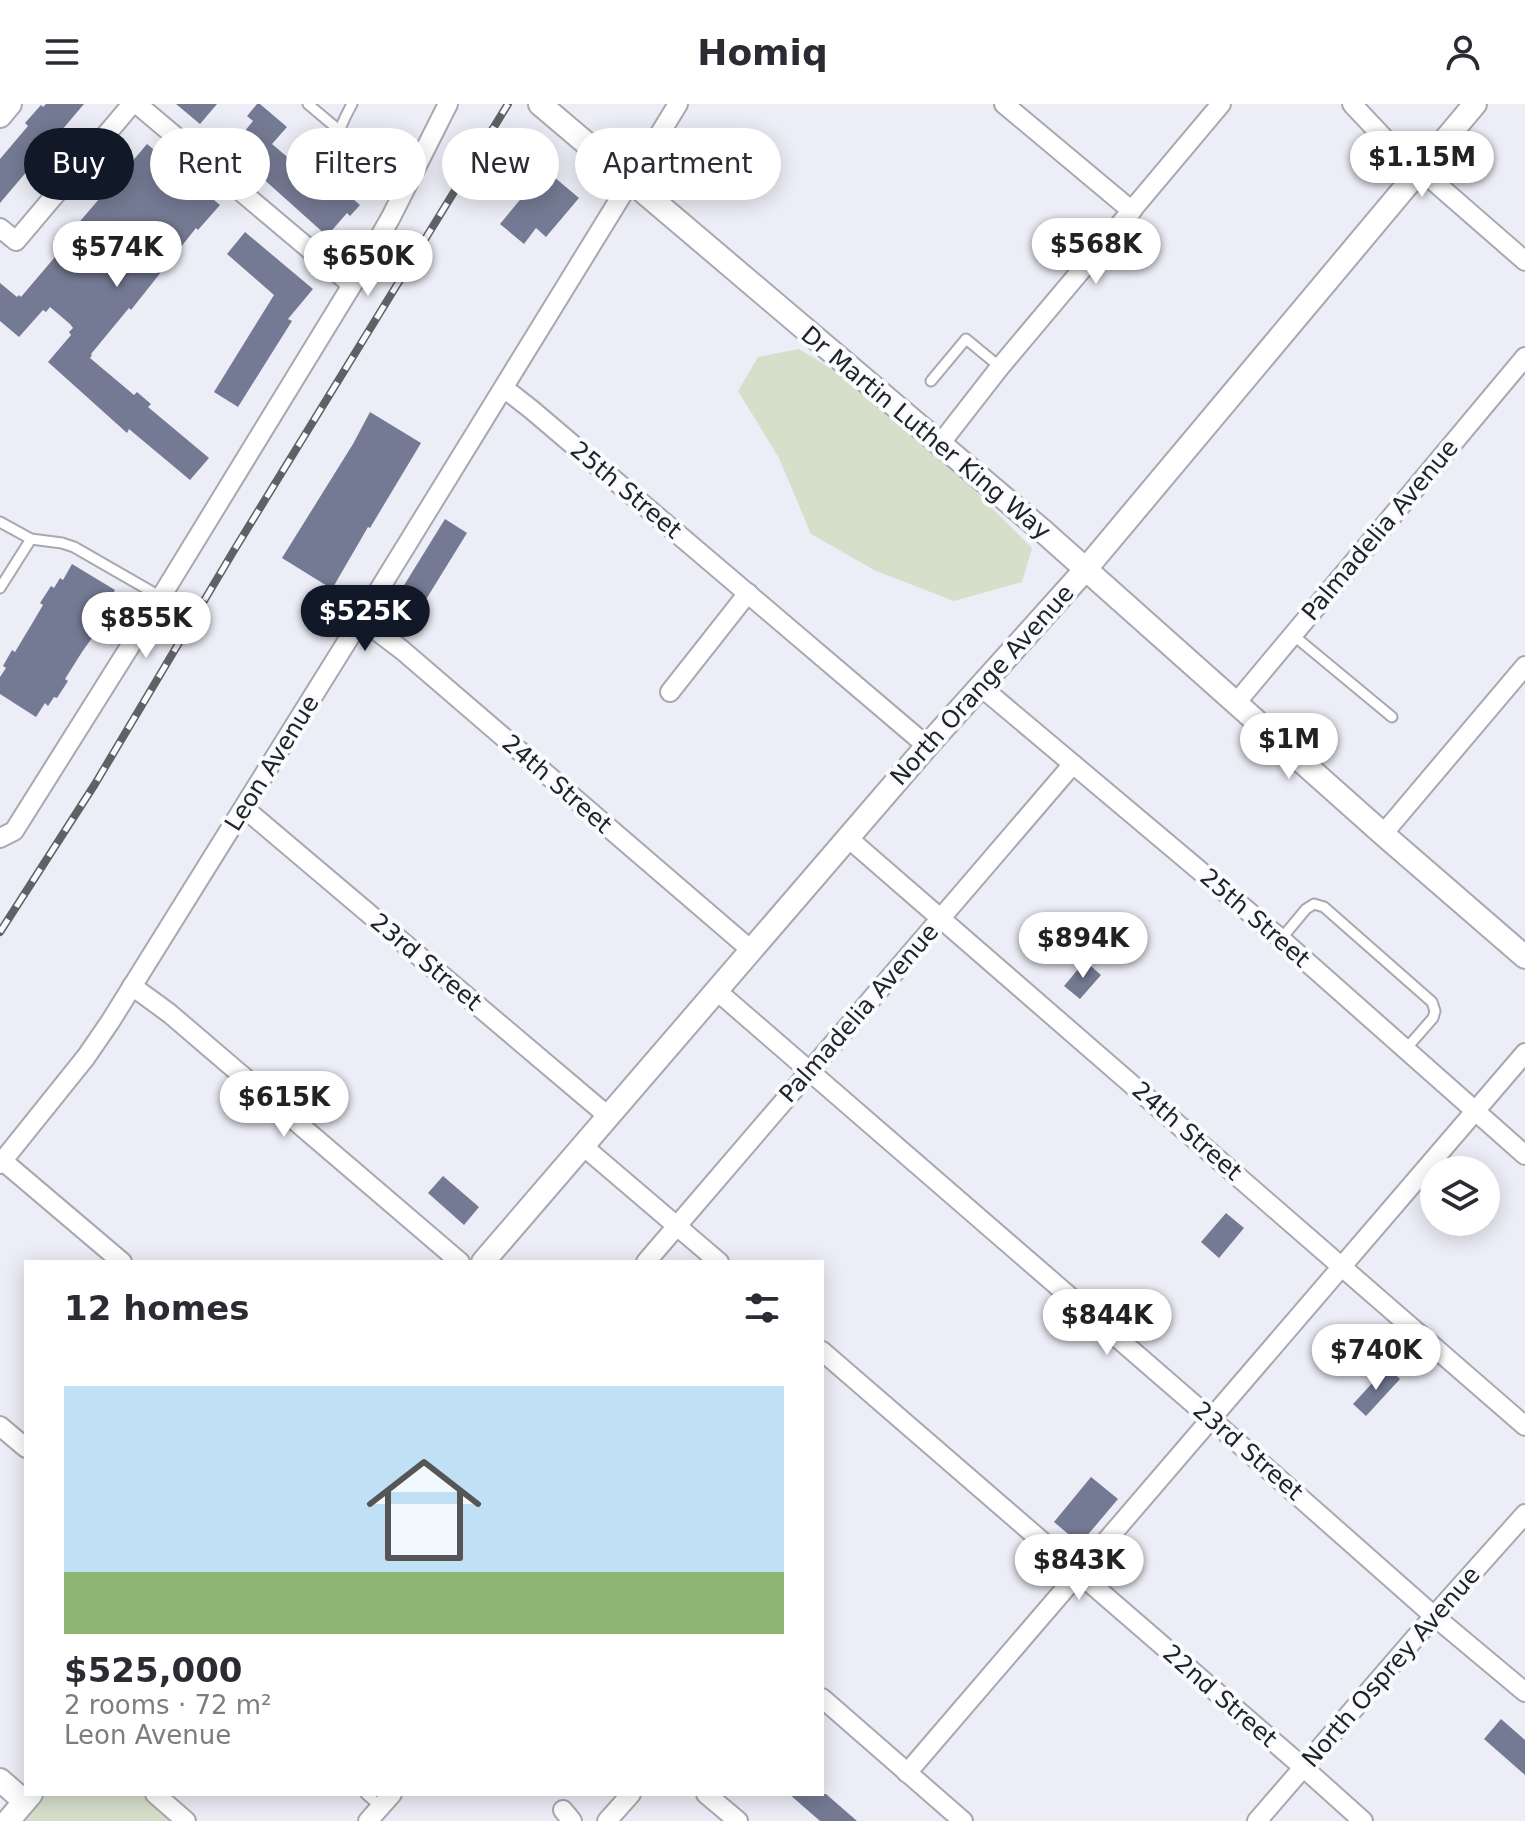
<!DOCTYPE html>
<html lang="en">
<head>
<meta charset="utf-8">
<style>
	:root { --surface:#fff; --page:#f2f2f3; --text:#2b2b33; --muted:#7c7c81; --line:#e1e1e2; --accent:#111827 }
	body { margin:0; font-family:"DejaVu Sans",sans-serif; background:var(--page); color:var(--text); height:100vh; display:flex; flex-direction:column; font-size:30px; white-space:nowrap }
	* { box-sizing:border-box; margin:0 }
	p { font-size:26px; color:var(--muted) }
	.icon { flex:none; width:44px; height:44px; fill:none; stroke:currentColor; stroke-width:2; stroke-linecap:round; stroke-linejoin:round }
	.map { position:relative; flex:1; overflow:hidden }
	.panel { position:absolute; left:24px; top:1156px; width:800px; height:536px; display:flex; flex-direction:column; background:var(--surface); border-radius:0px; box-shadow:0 4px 20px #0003 }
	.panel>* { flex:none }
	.top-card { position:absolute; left:24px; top:24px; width:800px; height:72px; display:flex; gap:16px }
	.controls { position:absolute; left:1420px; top:1052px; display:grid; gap:16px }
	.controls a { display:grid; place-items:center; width:80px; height:80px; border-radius:50%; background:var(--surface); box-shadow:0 4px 20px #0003; font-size:40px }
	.price { position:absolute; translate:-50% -68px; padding:0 18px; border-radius:28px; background:#fff; color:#222; font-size:26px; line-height:52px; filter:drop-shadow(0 2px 4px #0008) }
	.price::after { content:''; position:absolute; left:50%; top:48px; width:24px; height:18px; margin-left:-12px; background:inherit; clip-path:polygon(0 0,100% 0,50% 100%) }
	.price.on { background:var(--accent); color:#fff }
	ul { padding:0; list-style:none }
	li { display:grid; align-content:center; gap:16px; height:424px; padding:0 40px }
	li+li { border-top:2px solid var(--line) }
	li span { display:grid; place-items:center; height:248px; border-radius:0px; color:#555 }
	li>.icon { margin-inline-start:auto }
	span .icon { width:144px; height:144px; fill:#fffc; stroke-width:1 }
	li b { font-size:34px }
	h2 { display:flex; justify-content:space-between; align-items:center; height:96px; padding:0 40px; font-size:34px }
	.chip { padding:0 28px; border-radius:36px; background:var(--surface); box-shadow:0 4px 20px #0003; font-size:28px; line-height:72px }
	.chip.on { background:var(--accent); color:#fff }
	header { display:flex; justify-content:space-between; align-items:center; height:104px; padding:0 40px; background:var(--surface); font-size:36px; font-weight:600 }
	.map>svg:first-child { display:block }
	.green { fill:#d5dfca }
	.building { fill:#757a94 }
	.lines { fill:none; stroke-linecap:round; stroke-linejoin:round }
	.service-casing { stroke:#a7a8b1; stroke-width:13 }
	.minor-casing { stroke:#a7a8b1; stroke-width:22 }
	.tertiary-casing { stroke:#a7a8b1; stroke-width:26 }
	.service { stroke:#fff; stroke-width:9 }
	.minor { stroke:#fff; stroke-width:18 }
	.tertiary { stroke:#fff; stroke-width:22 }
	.rail-casing { stroke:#606165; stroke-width:8 }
	.rail { stroke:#fafbff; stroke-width:5; stroke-dasharray:15; stroke-linecap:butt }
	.labels { text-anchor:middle; stroke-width:8; stroke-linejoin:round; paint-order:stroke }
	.street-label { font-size:24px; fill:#222326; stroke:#fafbff }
</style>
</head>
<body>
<header><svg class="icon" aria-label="menu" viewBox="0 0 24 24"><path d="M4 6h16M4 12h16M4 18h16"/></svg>Homiq<svg class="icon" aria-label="person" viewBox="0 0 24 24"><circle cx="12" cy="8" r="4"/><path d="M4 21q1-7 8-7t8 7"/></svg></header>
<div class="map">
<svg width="1525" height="1717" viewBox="0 0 1525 1717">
	<rect width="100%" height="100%" fill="#ecedf6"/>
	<!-- green -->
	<g class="green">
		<polygon points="799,245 848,275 953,365 1032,444 1022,478 954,497 876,467 811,430 779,354 738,287 758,253"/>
		<polygon points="46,1690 141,1690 172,1717 22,1717"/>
	</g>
	<!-- building -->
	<g class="building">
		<polygon points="46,0 84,0 0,99 0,55 28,22 25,19 41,1 43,3"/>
		<polygon points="176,0 217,0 200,20"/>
		<polygon points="257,0 260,0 287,23 272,40 311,73 314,70 333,86 337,81 360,101 350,112 347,109 327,132 230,45 253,17 247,12"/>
		<polygon points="147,40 158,49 156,51 178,71 206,94 208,91 220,101 198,126 196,124 131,206 129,204 91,250 92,251 90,254 134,291 137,288 151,300 148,303 209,354 190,376 129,325 127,329 48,258 71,231 69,228 73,224 70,220 50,203 46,208 43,206 19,233 0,217 0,179 17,193 19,191 21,193 60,147 57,144 106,87 104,86 122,64 125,66"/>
		<polygon points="541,62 579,94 546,133 536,124 524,140 500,120 524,91 520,88"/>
		<polygon points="245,128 313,185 288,215 292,217 238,303 214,288 274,191 227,150"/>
		<polygon points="370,308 421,339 370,424 368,423 332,485 282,454 353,340"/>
		<polygon points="445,415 467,429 412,518 390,504"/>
		<polygon points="72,460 115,486 105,502 110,505 104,515 108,517 98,533 94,531 82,548 65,575 68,577 57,594 54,593 48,602 45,599 36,613 0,590 0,573 6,564 3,562 12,546 15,548 33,518 43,501 40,499 51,482 54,484 60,474 63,476"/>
		<polygon points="1085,857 1101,871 1080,895 1064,882"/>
		<polygon points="443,1072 479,1103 464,1121 428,1089"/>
		<polygon points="1226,1109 1244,1124 1219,1154 1201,1138"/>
		<polygon points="1387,1263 1400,1275 1366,1312 1353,1300"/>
		<polygon points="1091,1373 1118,1395 1080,1440 1054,1418"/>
		<polygon points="1501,1615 1525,1636 1525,1671 1484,1635"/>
		<polygon points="789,1690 826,1690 857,1717 820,1717"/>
	</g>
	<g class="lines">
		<defs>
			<g id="service">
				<polyline points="308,0 340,27"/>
				<path d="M352,0C346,11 339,24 337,36C332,64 383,81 403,90"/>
				<polyline points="931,277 966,235 1000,263"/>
				<polyline points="0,418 31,435 62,439 74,443 161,493"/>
				<polyline points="0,484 31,435"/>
				<polyline points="1293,531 1392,613"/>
				<polyline points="1281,835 1306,805 1314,800 1324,803 1432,898 1435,907 1433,914 1405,946"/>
				<polyline points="366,1690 381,1703"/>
			</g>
			<g id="minor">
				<polyline points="137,0 352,181"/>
				<polyline points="1004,0 1132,107"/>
				<polyline points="1352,0 1384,34 1525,157"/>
				<polyline points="0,124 16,137 132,0"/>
				<polyline points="504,284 532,306 927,642"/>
				<polyline points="940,340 1000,263 1221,0"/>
				<polyline points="361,515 402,546 751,846"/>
				<polyline points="980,582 1281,835 1525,1051"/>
				<polyline points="670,588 748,489"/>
				<polyline points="1236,599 1525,253"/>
				<polyline points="244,704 608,1012"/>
				<polyline points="1383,730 1525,562"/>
				<polyline points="0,734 14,727 161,493 352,181 391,113 448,0"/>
				<polyline points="848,734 1525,1322"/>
				<polyline points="132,882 169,909 460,1158"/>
				<polyline points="717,887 1211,1315 1434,1512 1525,1588"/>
				<polyline points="583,1042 719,1158"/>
				<polyline points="3,1057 122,1158"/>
				<polyline points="0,1060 86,953 110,918 361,515 678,0"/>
				<polyline points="646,1158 1073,660"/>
				<polyline points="822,1247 1304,1664 1363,1717"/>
				<polyline points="0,1322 26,1344"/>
				<polyline points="822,1594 963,1717"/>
				<polyline points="907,1669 1525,949"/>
				<polyline points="155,1690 186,1717"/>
				<polyline points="706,1690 738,1717"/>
				<polyline points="563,1706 572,1717"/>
				<polyline points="368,1717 392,1690"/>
				<polyline points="607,1717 631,1690"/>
				<polyline points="1257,1717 1434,1512 1525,1410"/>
			</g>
			<g id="tertiary">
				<polyline points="540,0 1044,428 1383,730 1525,853"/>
				<polyline points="0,12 10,0"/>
				<polyline points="483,1158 927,642 1085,466 1475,0"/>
				<polyline points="0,1676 24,1697"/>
				<polyline points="8,1717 31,1690"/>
			</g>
		</defs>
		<!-- service casing -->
		<use href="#service" class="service-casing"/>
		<!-- minor casing -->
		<use href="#minor" class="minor-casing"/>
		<!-- tertiary casing -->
		<use href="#tertiary" class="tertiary-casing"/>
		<!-- service -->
		<use href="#service" class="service"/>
		<!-- minor -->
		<use href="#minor" class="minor"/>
		<!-- tertiary -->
		<use href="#tertiary" class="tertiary"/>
		<defs>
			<polyline id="rail" points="0,828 95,680 233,448 508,0"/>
		</defs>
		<!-- rail casing -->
		<use href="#rail" class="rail-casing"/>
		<!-- rail -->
		<use href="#rail" class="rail"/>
	</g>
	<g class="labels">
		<!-- street labels -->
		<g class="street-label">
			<text transform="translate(926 329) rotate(40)" y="8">Dr Martin Luther King Way</text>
			<text transform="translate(626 386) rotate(40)" y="8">25th Street</text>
			<text transform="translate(1380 426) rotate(-50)" y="8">Palmadelia Avenue</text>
			<text transform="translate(982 581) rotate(-48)" y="8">North Orange Avenue</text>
			<text transform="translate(272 659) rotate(-58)" y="8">Leon Avenue</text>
			<text transform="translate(557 680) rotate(41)" y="8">24th Street</text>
			<text transform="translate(1255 814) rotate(41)" y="8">25th Street</text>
			<text transform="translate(426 858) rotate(40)" y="8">23rd Street</text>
			<text transform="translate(859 909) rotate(-49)" y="8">Palmadelia Avenue</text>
			<text transform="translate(1187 1027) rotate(41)" y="8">24th Street</text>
			<text transform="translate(1248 1347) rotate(41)" y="8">23rd Street</text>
			<text transform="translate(1391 1563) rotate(-49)" y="8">North Osprey Avenue</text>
			<text transform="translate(1220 1592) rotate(41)" y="8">22nd Street</text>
		</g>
	</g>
</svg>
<div class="controls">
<a><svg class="icon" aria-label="layers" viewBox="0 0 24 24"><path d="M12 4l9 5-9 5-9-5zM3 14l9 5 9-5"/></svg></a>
</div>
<b class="price" style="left:1422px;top:95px">$1.15M</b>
<b class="price" style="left:1096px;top:182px">$568K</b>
<b class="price" style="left:117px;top:185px">$574K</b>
<b class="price" style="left:368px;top:194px">$650K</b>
<b class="price on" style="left:365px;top:549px">$525K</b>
<b class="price" style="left:146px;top:556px">$855K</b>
<b class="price" style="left:1289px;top:677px">$1M</b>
<b class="price" style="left:1083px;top:876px">$894K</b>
<b class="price" style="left:284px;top:1035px">$615K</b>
<b class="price" style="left:1107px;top:1253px">$844K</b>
<b class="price" style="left:1376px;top:1288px">$740K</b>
<b class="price" style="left:1079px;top:1498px">$843K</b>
<div class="top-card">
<a class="chip on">Buy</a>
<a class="chip">Rent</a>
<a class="chip">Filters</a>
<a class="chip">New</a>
<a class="chip">Apartment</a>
</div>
<section class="panel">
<h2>12 homes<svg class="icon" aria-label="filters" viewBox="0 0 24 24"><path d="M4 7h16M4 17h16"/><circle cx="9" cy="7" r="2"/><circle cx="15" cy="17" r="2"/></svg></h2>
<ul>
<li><span style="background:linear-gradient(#bfe0f5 75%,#8fb573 0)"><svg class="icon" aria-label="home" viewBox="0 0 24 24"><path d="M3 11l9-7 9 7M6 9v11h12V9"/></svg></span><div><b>$525,000</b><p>2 rooms · 72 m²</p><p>Leon Avenue</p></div></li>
</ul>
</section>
</div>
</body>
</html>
